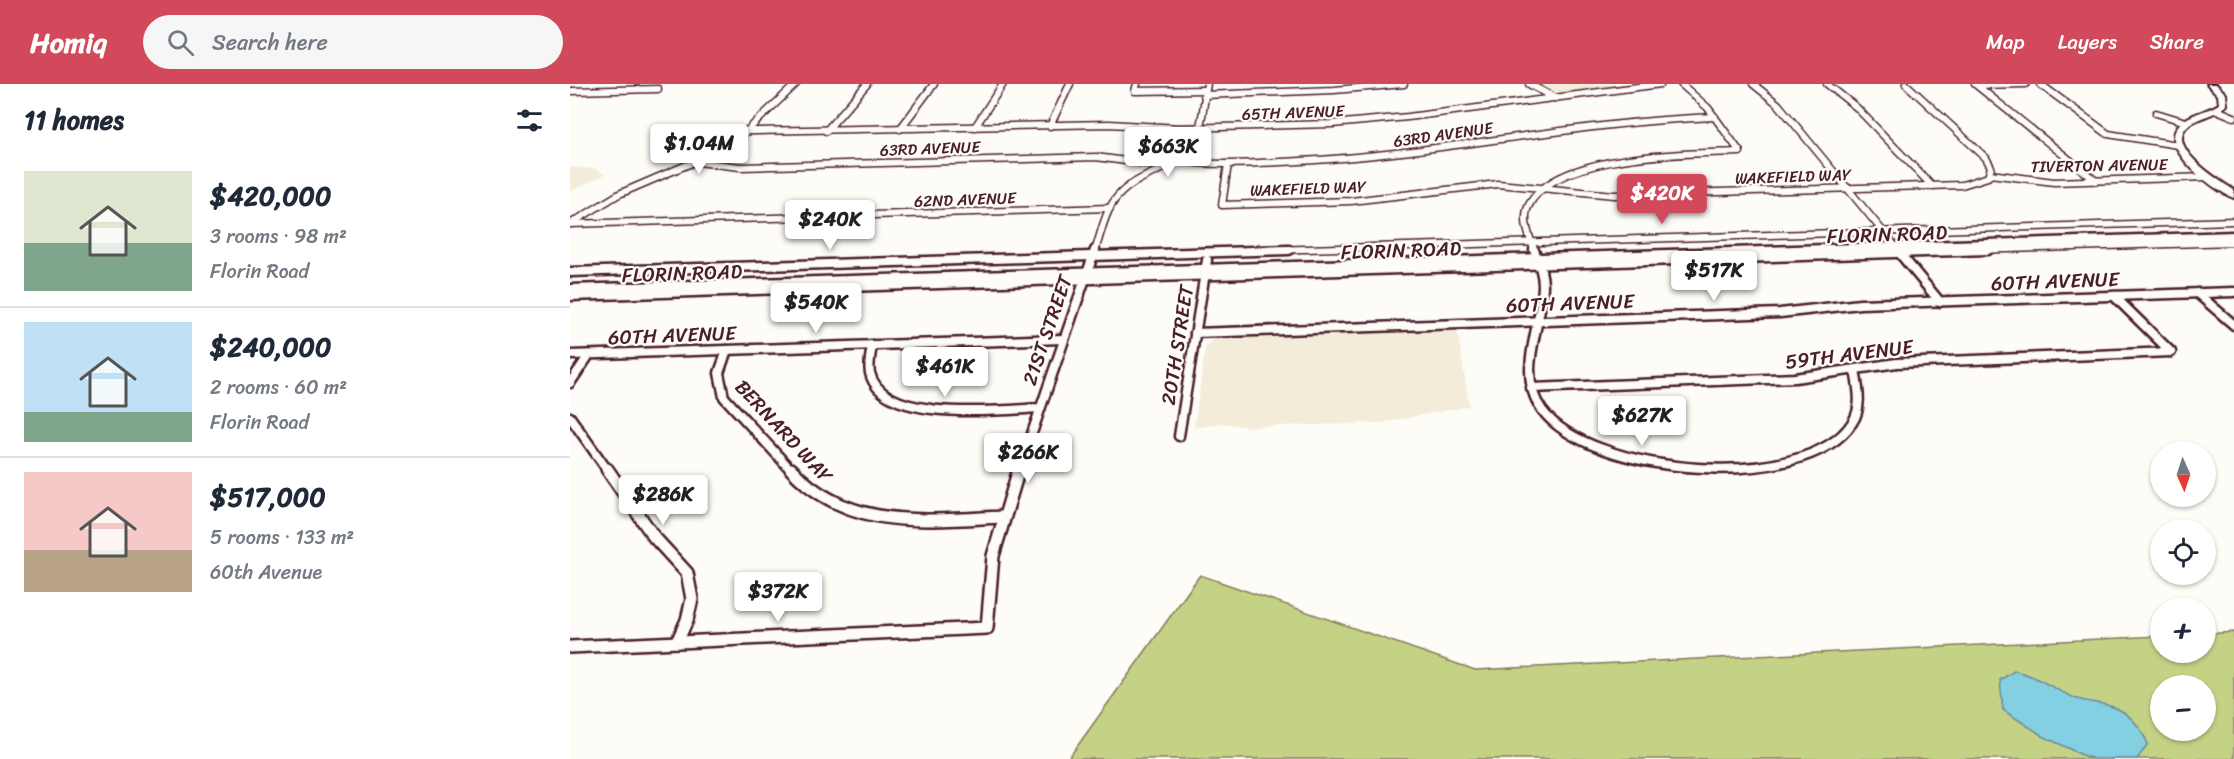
<!DOCTYPE html>
<html lang="en">
<head>
<meta charset="utf-8">
<style>
	:root { --surface:#fff; --page:#f6f6f7; --text:#1f2937; --muted:#747a83; --line:#e0e1e3; --accent:#d1495b }
	body { margin:0; font-family:Sriracha,sans-serif; background:var(--page); color:var(--text); height:100vh; display:flex; flex-direction:column; font-size:22px; white-space:nowrap }
	* { box-sizing:border-box; margin:0 }
	p { font-size:20px; color:var(--muted) }
	.icon { flex:none; width:33px; height:33px; fill:none; stroke:currentColor; stroke-width:2; stroke-linecap:round; stroke-linejoin:round }
	.map { position:relative; flex:1; overflow:hidden }
	.side { display:flex; flex-direction:column; background:var(--surface); width:570px }
	.side>* { flex:none }
	.needle { width:39px; rotate:177deg }
	.controls { position:absolute; left:1580px; top:357px; display:grid; gap:12px }
	.controls a { display:grid; place-items:center; width:66px; height:66px; border-radius:50%; background:var(--surface); box-shadow:0 2px 4px #0004; font-size:30px }
	.price { position:absolute; translate:-50% -51px; padding:0 14px; border-radius:6px; background:#fff; color:#222; font-size:20px; line-height:39px; filter:drop-shadow(0 2px 3px #0008) }
	.price::after { content:''; position:absolute; left:50%; top:36px; width:18px; height:14px; margin-left:-9px; background:inherit; clip-path:polygon(0 0,100% 0,50% 100%) }
	.price.active { background:var(--accent); color:#fff }
	ul { padding:0; list-style:none }
	li { display:flex; align-items:center; gap:18px; height:150px; padding:0 24px }
	li+li { border-top:2px solid var(--line) }
	li span { display:grid; place-items:center; flex:none; width:168px; height:120px; border-radius:0px; color:#555 }
	li>.icon { margin-inline-start:auto }
	span .icon { width:72px; height:72px; fill:#fffc; stroke-width:1 }
	li b { font-size:26px }
	h2 { display:flex; justify-content:space-between; align-items:center; height:72px; padding:0 24px; font-size:26px }
	header { display:flex; align-items:center; gap:36px; box-sizing:border-box; height:84px; padding:0 30px; background:var(--accent); color:#fff }
	header strong { font-size:28px }
	nav { display:flex; gap:33px; margin-inline-start:auto; font-size:21px }
	.search { width:420px; height:54px; background:var(--page); display:flex; align-items:center; gap:15px; box-sizing:border-box; padding:0 21px; border-radius:33px; color:var(--muted); font-size:22px }
	main { display:flex; flex:1; min-height:0 }
	.map>svg:first-child { display:block }
	.built { fill:#f3ecd9 }
	.green { fill:#c4d286; stroke:#877858; stroke-width:1.5; fill-rule:evenodd }
	.water { fill:#83d0e2; stroke:#6c8999; stroke-width:1.5 }
	.lines { fill:none; stroke-linecap:round; stroke-linejoin:round }
	.street-far2-casing { stroke:#4a1f2b; stroke-width:9 }
	.street-far1-casing { stroke:#4a1f2b; stroke-width:13 }
	.street-casing { stroke:#4a1f2b; stroke-width:16 }
	.secondary-casing { stroke:#4a1f2b; stroke-width:4 }
	.primary-casing { stroke:#4a1f2b; stroke-width:5 }
	.street-far2 { stroke:#fdfcf7; stroke-width:6 }
	.street-far1 { stroke:#fdfcf7; stroke-width:8 }
	.street { stroke:#fdfcf7; stroke-width:11 }
	.secondary { fill:#fdfcf7; fill-rule:evenodd }
	.primary { fill:#fdfcf7; fill-rule:evenodd }
	.labels { text-anchor:middle; stroke-width:4.5; stroke-linejoin:round; paint-order:stroke }
	.far-street-label { font-size:16px; fill:#4a1f2b; stroke:#fdfcf7 }
	.street-label { font-size:20px; fill:#4a1f2b; stroke:#fdfcf7 }
</style>
</head>
<body>
<header>
<strong>Homiq</strong>
<div class="search"><svg class="icon" aria-label="search" viewBox="0 0 24 24"><circle cx="10" cy="10" r="6"/><path d="M15 15l6 6"/></svg>Search here</div>
<nav><a>Map</a><a>Layers</a><a>Share</a></nav>
</header>
<main>
<section class="side">
<h2>11 homes<svg class="icon" aria-label="filters" viewBox="0 0 24 24"><path d="M4 7h16M4 17h16"/><circle cx="9" cy="7" r="2"/><circle cx="15" cy="17" r="2"/></svg></h2>
<ul>
<li><span style="background:linear-gradient(#dfe7d0 60%,#7fa58c 0)"><svg class="icon" aria-label="home" viewBox="0 0 24 24"><path d="M3 11l9-7 9 7M6 9v11h12V9"/></svg></span><div><b>$420,000</b><p>3 rooms · 98 m²</p><p>Florin Road</p></div></li>
<li><span style="background:linear-gradient(#bfe0f5 75%,#7fa58c 0)"><svg class="icon" aria-label="home" viewBox="0 0 24 24"><path d="M3 11l9-7 9 7M6 9v11h12V9"/></svg></span><div><b>$240,000</b><p>2 rooms · 60 m²</p><p>Florin Road</p></div></li>
<li><span style="background:linear-gradient(#f6c9c9 65%,#b9a48a 0)"><svg class="icon" aria-label="home" viewBox="0 0 24 24"><path d="M3 11l9-7 9 7M6 9v11h12V9"/></svg></span><div><b>$517,000</b><p>5 rooms · 133 m²</p><p>60th Avenue</p></div></li>
</ul>
</section>
<div class="map">
<svg width="1664" height="675" viewBox="0 0 1664 675">
	<rect width="100%" height="100%" fill="#fdfcf7"/>
	<filter id="ink" filterUnits="userSpaceOnUse"><feTurbulence type="fractalNoise" baseFrequency=".0167" numOctaves="2"/><feDisplacementMap in="SourceGraphic" scale="12" xChannelSelector="R" yChannelSelector="G"/><feConvolveMatrix kernelMatrix="1 2 1 2 8 2 1 2 1" color-interpolation-filters="sRGB"/></filter>
	<g filter="url(#ink)">
		<!-- built -->
		<g class="built">
			<polygon points="965,0 1073,0 995,11 983,11"/>
			<polygon points="0,83 26,85 35,90 0,108"/>
			<polygon points="887,244 899,322 811,339 678,343 652,339 624,344 636,261 645,254"/>
		</g>
		<!-- green -->
		<path class="green" d="M630,491L905,586L1590,552V568H1635V550L1664,548V675H498ZM1590,602H1635V646H1590Z"/>
		<!-- water -->
		<path class="water" d="M1444,587C1468,591 1485,607 1507,615C1520,619 1536,619 1548,625C1562,632 1572,646 1578,660L1567,675H1523L1512,671L1473,652L1433,626L1430,596Z"/>
		<g class="lines">
			<defs>
				<g id="street-far2">
					<polyline points="567,0 565,7 635,6"/>
					<polyline points="959,0 985,14"/>
					<polyline points="1183,0 1208,20 1329,167"/>
					<polyline points="1257,0 1286,23 1362,102"/>
					<polyline points="1405,0 1526,97"/>
					<polyline points="1470,0 1538,50 1608,61"/>
					<polyline points="1407,1 1456,0"/>
					<polyline points="0,7 88,5"/>
					<polyline points="634,11 764,6 834,0"/>
					<polyline points="1647,26 1664,33"/>
					<polyline points="1586,29 1616,38"/>
					<polyline points="480,42 500,0"/>
					<polyline points="405,43 433,0"/>
					<polyline points="330,45 364,0"/>
					<polyline points="256,47 297,0"/>
					<polyline points="138,48 539,40 610,44 762,40 838,33 1091,0"/>
					<path d="M603,76C645,83 688,79 730,77C869,70 1005,38 1145,33"/>
					<polyline points="128,78 170,83 526,73 593,82"/>
					<polyline points="658,80 652,121 781,117 928,100 1044,111 1392,101 1418,93 1421,83 1416,74 1336,0"/>
					<polyline points="1420,90 1484,98 1638,93"/>
					<polyline points="0,140 540,124"/>
					<polyline points="0,140 49,110 161,62 226,0"/>
					<path d="M525,167C531,150 535,126 548,112C568,89 603,87 621,63C633,46 633,20 637,0"/>
					<polyline points="670,167 1664,137"/>
					<path d="M965,167C960,155 952,136 958,123C983,68 1118,70 1170,68L1138,24L1111,0"/>
					<polyline points="1372,167 1664,158"/>
				</g>
				<g id="street-far1">
					<path d="M964,166C969,178 973,189 973,201C972,242 945,289 972,326C1020,391 1235,411 1282,339C1293,323 1288,304 1285,286"/>
					<polyline points="1327,166 1370,218"/>
					<polyline points="0,188 719,166"/>
					<polyline points="1627,209 1664,241"/>
					<polyline points="0,212 1418,166"/>
					<polyline points="1544,212 1601,268"/>
					<polyline points="625,249 1210,229 1290,220 1664,208"/>
					<path d="M302,261C301,269 298,281 300,289C312,340 431,326 470,324"/>
					<polyline points="157,266 149,289 154,313 222,387"/>
					<polyline points="0,271 493,255"/>
					<polyline points="0,299 19,271"/>
					<polyline points="961,304 1225,294 1327,279 1601,268"/>
					<polyline points="0,333 38,387"/>
					<polyline points="609,352 637,176"/>
					<polyline points="449,387 525,166"/>
				</g>
				<g id="street">
					<polyline points="37,385 84,453 117,489 122,515 117,536 107,558"/>
					<path d="M221,385C279,448 356,436 433,433"/>
					<polyline points="0,563 417,544 423,472 449,385"/>
				</g>
				<path id="secondary" d="M1637,0H1646L1656,10L1657,21C1647,31 1632,32 1620,40C1591,61 1649,96 1664,106V114C1644,107 1589,65 1608,42C1617,30 1636,28 1649,20L1648,11Z"/>
				<polygon id="primary" points="1664,148 1664,156 0,209 0,201"/>
			</defs>
			<!-- street-far2 casing -->
			<use href="#street-far2" class="street-far2-casing"/>
			<!-- street-far1 casing -->
			<use href="#street-far1" class="street-far1-casing"/>
			<!-- street casing -->
			<use href="#street" class="street-casing"/>
			<!-- secondary casing -->
			<use href="#secondary" class="secondary-casing"/>
			<!-- primary casing -->
			<use href="#primary" class="primary-casing"/>
			<!-- street-far2 -->
			<use href="#street-far2" class="street-far2"/>
			<!-- street-far1 -->
			<use href="#street-far1" class="street-far1"/>
			<!-- street -->
			<use href="#street" class="street"/>
			<!-- secondary -->
			<use href="#secondary" class="secondary"/>
			<!-- primary -->
			<use href="#primary" class="primary"/>
		</g>
	</g>
	<g class="labels">
		<!-- far-street labels -->
		<g class="far-street-label">
			<text transform="translate(723 28) rotate(-2)" y="6">65TH AVENUE</text>
			<text transform="translate(873 50) rotate(-8)" y="6">63RD AVENUE</text>
			<text transform="translate(360 64) rotate(-2)" y="6">63RD AVENUE</text>
			<text transform="translate(1529 81) rotate(-1)" y="6">TIVERTON AVENUE</text>
			<text transform="translate(1223 92) rotate(-2)" y="6">WAKEFIELD WAY</text>
			<text transform="translate(738 104) rotate(-2)" y="6">WAKEFIELD WAY</text>
			<text transform="translate(395 115) rotate(-2)" y="6">62ND AVENUE</text>
		</g>
		<!-- street labels -->
		<g class="street-label">
			<text transform="translate(1317 150) rotate(-2)" y="7">FLORIN ROAD</text>
			<text transform="translate(831 166) rotate(-2)" y="7">FLORIN ROAD</text>
			<text transform="translate(112 189) rotate(-2)" y="7">FLORIN ROAD</text>
			<text transform="translate(1485 197) rotate(-2)" y="7">60TH AVENUE</text>
			<text transform="translate(1000 219) rotate(-2)" y="7">60TH AVENUE</text>
			<text transform="translate(477 246) rotate(-71)" y="7">21ST STREET</text>
			<text transform="translate(102 251) rotate(-2)" y="7">60TH AVENUE</text>
			<text transform="translate(607 261) rotate(-81)" y="7">20TH STREET</text>
			<text transform="translate(1279 270) rotate(-7)" y="7">59TH AVENUE</text>
			<text transform="translate(214 347) rotate(47)" y="7">BERNARD WAY</text>
		</g>
	</g>
</svg>
<div class="controls">
<a><svg class="needle" viewBox="-14 -14 28 28"><path d="M0-13l5 13h-10z" fill="#e53935"/><path d="M0 13l5-13h-10z" fill="#747a83"/></svg></a>
<a><svg class="icon" aria-label="locate" viewBox="0 0 24 24"><circle cx="12" cy="12" r="6"/><path d="M12 2v4M12 18v4M2 12h4M18 12h4"/></svg></a>
<a>+</a>
<a>−</a>
</div>
<b class="price" style="left:129px;top:91px">$1.04M</b>
<b class="price" style="left:598px;top:94px">$663K</b>
<b class="price active" style="left:1092px;top:141px">$420K</b>
<b class="price" style="left:260px;top:167px">$240K</b>
<b class="price" style="left:1144px;top:218px">$517K</b>
<b class="price" style="left:246px;top:250px">$540K</b>
<b class="price" style="left:375px;top:314px">$461K</b>
<b class="price" style="left:1072px;top:363px">$627K</b>
<b class="price" style="left:458px;top:400px">$266K</b>
<b class="price" style="left:93px;top:442px">$286K</b>
<b class="price" style="left:208px;top:539px">$372K</b>
</div>
</main>
</body>
</html>
